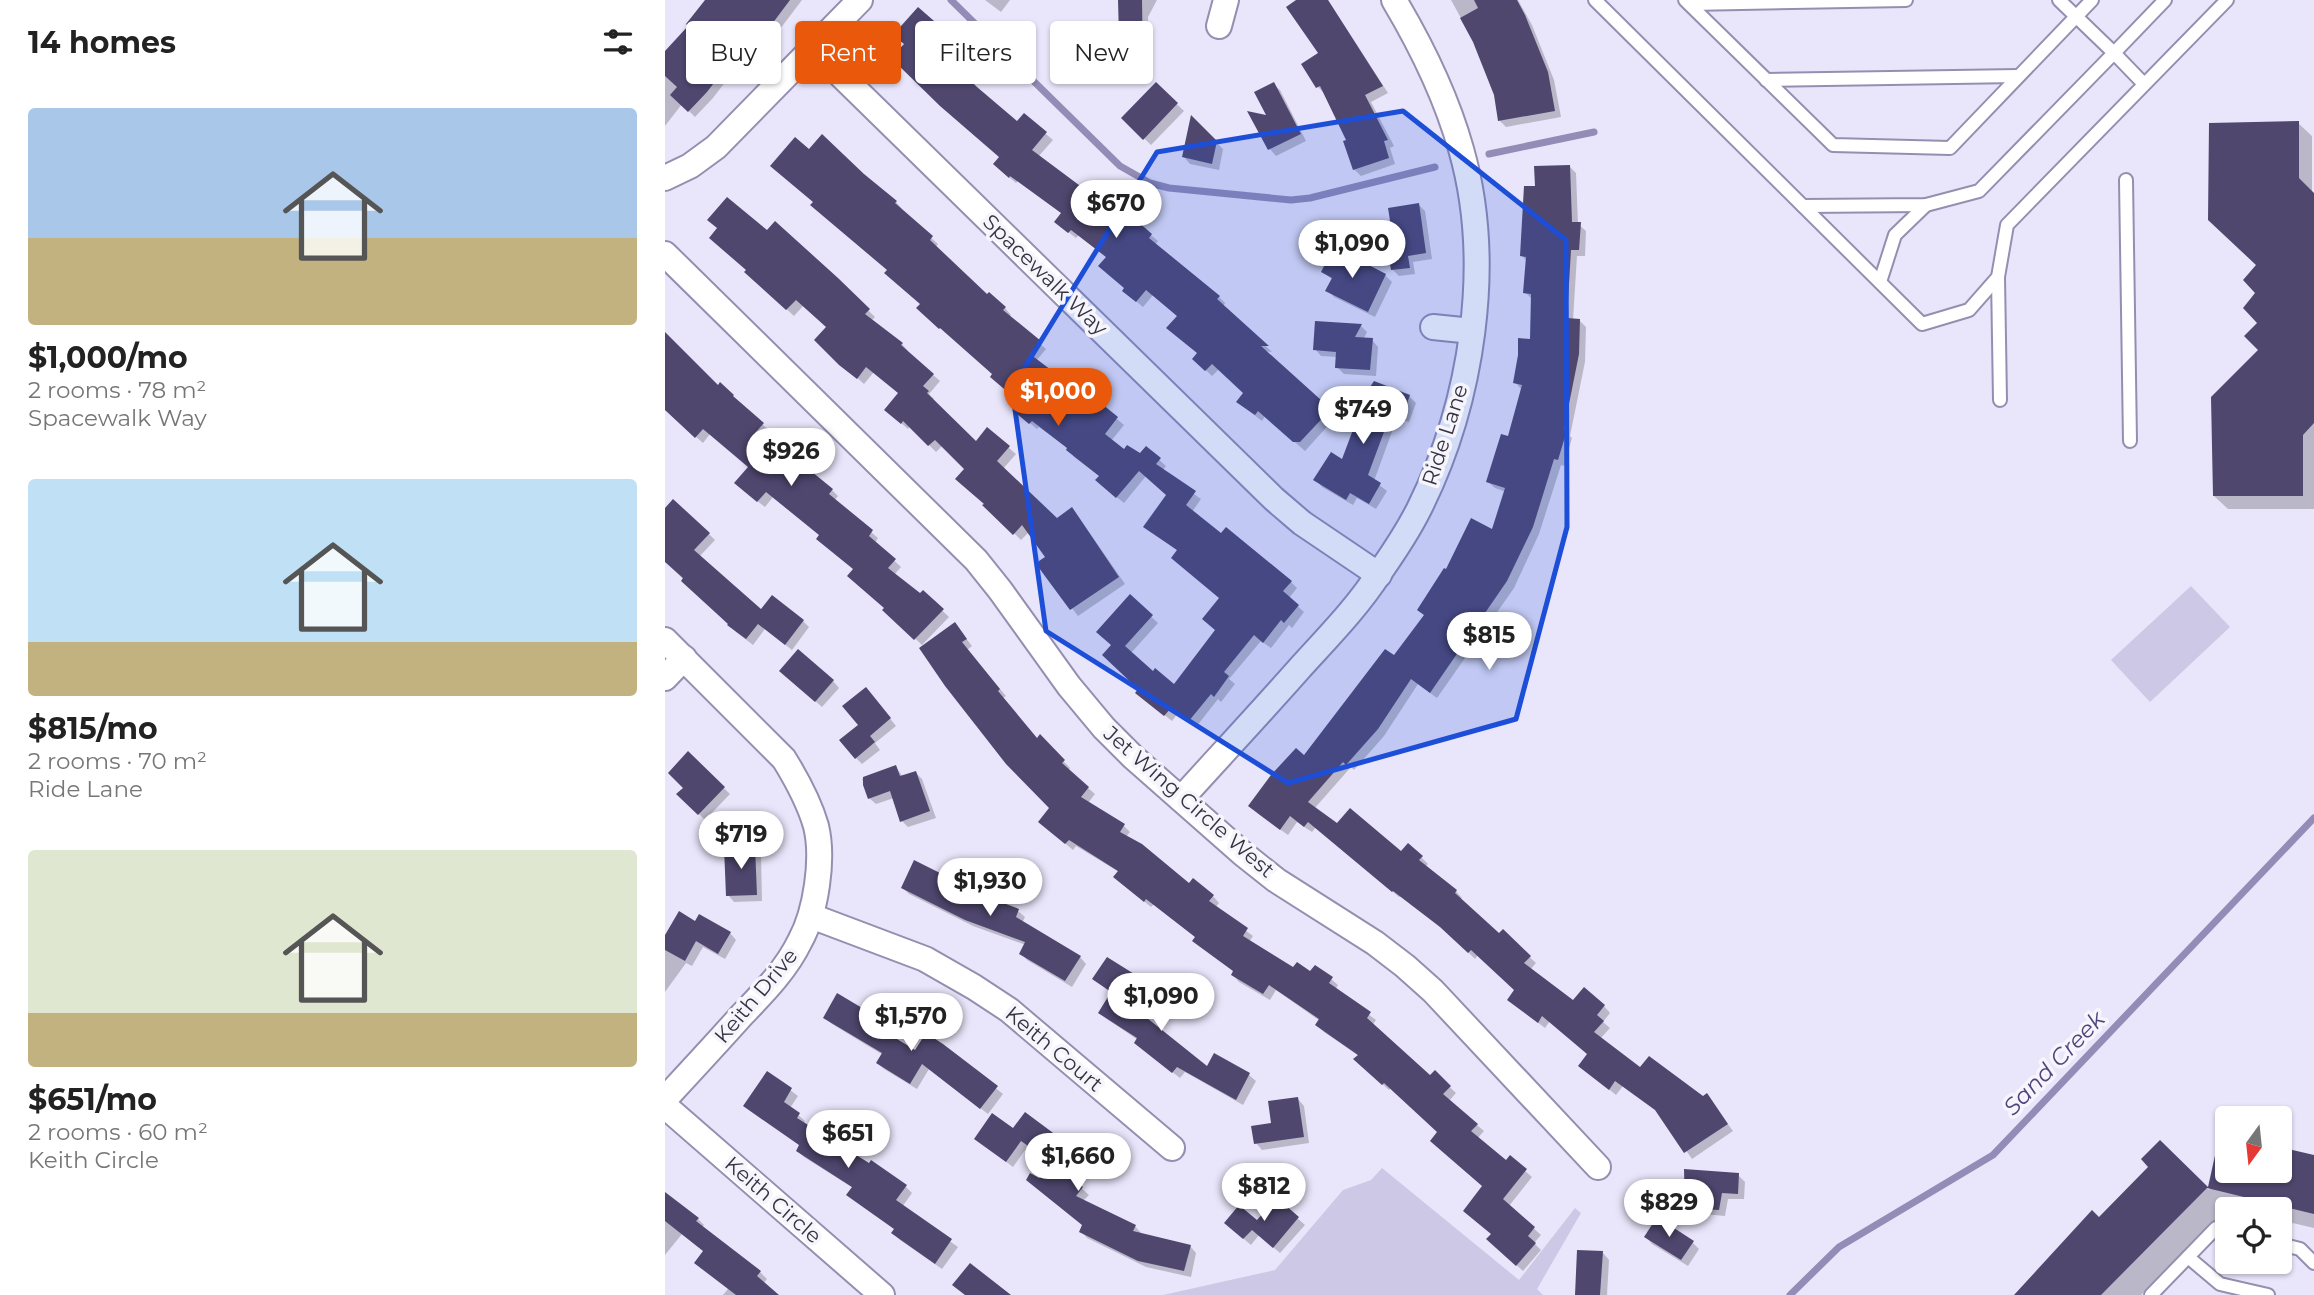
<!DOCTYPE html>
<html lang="en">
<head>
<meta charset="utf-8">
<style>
	:root { --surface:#fff; --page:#f2f2f2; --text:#222; --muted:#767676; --accent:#ea580c }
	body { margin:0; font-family:Montserrat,sans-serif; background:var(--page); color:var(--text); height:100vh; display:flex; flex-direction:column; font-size:26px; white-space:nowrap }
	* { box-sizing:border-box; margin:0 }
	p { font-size:23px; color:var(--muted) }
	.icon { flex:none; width:38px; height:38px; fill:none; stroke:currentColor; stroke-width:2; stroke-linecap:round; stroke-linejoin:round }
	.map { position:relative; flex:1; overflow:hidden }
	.panel { display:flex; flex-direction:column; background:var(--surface); width:665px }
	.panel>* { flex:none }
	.top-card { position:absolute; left:21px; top:21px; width:665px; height:63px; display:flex; gap:14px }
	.needle { width:46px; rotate:195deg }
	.fabs { position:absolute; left:1550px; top:1106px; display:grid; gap:14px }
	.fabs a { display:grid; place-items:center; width:77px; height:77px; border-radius:7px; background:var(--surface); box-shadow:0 2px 5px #0004; font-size:35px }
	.price { position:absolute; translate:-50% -60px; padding:0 16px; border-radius:24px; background:#fff; color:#222; font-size:23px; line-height:46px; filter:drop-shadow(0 2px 4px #0008) }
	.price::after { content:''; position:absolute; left:50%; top:42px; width:21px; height:16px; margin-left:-10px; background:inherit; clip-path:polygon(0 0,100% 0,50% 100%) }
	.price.selected { background:var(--accent); color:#fff }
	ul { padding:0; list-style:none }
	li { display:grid; align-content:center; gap:14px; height:371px; padding:0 28px }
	li span { display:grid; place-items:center; height:217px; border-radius:7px; color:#555 }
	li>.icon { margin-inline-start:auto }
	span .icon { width:126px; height:126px; fill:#fffc; stroke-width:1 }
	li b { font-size:30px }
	h2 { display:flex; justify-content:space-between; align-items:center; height:84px; padding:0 28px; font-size:30px }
	.pill { padding:0 24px; border-radius:7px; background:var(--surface); box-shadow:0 2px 5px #0004; font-size:24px; line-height:63px }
	.pill.selected { background:var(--accent); color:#fff }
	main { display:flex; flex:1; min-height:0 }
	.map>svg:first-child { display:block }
	.green { fill:#cdc8e5 }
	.shadow { fill:#0003 }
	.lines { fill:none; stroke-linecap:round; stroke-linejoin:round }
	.stream { stroke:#938cb7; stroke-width:7 }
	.building { fill:#4f476e }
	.service-casing { stroke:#948fb0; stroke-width:16 }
	.minor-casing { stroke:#948fb0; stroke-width:28 }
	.service { stroke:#fff; stroke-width:12 }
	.minor { stroke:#fff; stroke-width:24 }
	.marked { fill:#1d4ed8; fill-opacity:0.2; stroke:#1d4ed8; stroke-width:5; stroke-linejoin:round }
	.labels { text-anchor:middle; stroke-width:7; stroke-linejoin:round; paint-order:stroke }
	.street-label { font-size:21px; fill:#363341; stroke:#f6f5fc }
	.water-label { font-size:23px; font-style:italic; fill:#51437d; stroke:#f6f5fc }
</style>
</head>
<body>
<main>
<section class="panel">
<h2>14 homes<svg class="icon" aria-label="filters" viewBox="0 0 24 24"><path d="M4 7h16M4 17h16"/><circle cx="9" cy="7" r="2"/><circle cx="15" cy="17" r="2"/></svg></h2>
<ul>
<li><span style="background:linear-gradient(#a9c7e8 60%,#c2b280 0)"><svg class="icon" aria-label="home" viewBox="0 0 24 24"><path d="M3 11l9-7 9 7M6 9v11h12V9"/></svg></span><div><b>$1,000/mo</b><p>2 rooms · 78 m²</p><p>Spacewalk Way</p></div></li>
<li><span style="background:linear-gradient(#bfe0f5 75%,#c2b280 0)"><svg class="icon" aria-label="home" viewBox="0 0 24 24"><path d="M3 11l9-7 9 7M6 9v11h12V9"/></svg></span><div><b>$815/mo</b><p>2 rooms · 70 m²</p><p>Ride Lane</p></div></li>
<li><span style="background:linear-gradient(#dfe7d0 75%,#c2b280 0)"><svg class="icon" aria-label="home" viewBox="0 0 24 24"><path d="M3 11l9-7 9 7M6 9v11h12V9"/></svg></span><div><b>$651/mo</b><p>2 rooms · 60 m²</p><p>Keith Circle</p></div></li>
</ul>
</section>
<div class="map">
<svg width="1649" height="1295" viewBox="0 0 1649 1295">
	<rect width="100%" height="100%" fill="#e9e6fb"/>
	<!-- green -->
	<g class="green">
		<polygon points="1526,586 1565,627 1485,702 1446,660"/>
		<polygon points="717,1168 854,1280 910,1208 916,1213 872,1289 878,1295 498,1295 610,1270 678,1190 706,1180"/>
	</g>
	<!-- shadow -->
	<g class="shadow">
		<polygon points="53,0 137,0 106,41 97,34 48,98 30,117 17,104 0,126 0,53"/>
		<polygon points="320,0 345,0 336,12"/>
		<polygon points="455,0 492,0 483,17 484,71 430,72 424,65 455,39"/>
		<polygon points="635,0 663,0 723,93 706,102 729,146 725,148 730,164 696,176 689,169 683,141 659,93 653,87 655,54"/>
		<polygon points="786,0 853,0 867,25 889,80 896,117 841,127 835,121 831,95 809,42"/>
		<polygon points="253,9 281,35 270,48 311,89 352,124 359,115 388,140 373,157 427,196 435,186 457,203 464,210 461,214 493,241 490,245 554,297 560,303 558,307 607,352 599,351 668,414 668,420 640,451 600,416 597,421 580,408 574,402 580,393 554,369 547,376 529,359 533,354 513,317 488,295 478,307 466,297 442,258 414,235 411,238 398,228 398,214 353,181 351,183 337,171 336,157 241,44"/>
		<polygon points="491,84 519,111 486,145 458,118"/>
		<polygon points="608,84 615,90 641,141 611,156 605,149 586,114 604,118"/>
		<polygon points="527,119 558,149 554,170 525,164 519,157"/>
		<polygon points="1633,123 1647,136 1647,194 1649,196 1649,509 1563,509 1549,496 1595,350 1592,293 1593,266"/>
		<polygon points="144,151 198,176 231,202 237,209 236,211 273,244 270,248 322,297 324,295 340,308 346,315 344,317 381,349 371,361 403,385 422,390 428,396 427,398 459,425 446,441 459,451 475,456 481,448 501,466 497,471 536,499 527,512 556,536 626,582 632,588 624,598 639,612 627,628 624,625 606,648 596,641 564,679 570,684 556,702 553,699 531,727 513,713 507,721 479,699 476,689 448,646 465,597 493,623 466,653 489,673 510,687 552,631 555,598 513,551 481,527 503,495 481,476 459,503 443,490 436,477 409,457 404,449 374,427 372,429 360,419 359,405 329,374 224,271 150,202"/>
		<polygon points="905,167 911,173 913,224 921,231 920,256 912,256 908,320 914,320 921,327 920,362 905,436 907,438 899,466 896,465 874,534 849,588 772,698 753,684 719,736 689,770 686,767 649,809 672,826 736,854 756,857 763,864 760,867 791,891 797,898 795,900 834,935 838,932 871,963 865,970 909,1002 939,1006 945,1013 938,1022 945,1028 935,1039 975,1069 1038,1098 1042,1096 1068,1131 1027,1159 994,1112 958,1086 951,1095 915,1066 924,1055 885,1021 880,1028 851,1006 851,991 813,955 810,959 784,933 736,896 734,897 651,827 647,832 632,822 623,835 592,813 730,658 760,616 781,572 828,531 841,492 830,488 823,482 844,438 856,389 850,382 866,341 867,299 860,292 862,261 857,256 872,187"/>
		<polygon points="754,205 760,211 767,259 748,262 750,274 734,276 727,269 731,248"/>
		<polygon points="102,233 172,280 210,317 206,321 237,344 243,351 242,352 275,381 264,394 269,399 267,401 311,443 323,429 344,448 351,454 338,469 392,520 413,516 460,584 413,616 373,564 383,557 364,532 356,540 320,505 302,469 277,446 271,452 245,426 243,429 228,416 235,394 209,372 199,384 158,347 163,327 139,305 129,316 88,279"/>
		<polygon points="669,250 720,275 727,282 710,317 669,297 663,290 668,280 658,272"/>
		<polygon points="696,326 702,332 698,340 707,340 713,347 711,376 679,374 672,367 673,357 656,356 650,349"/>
		<polygon points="0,335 53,387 104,430 96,441 121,462 167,490 173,496 169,501 213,538 210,543 236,567 229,575 255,596 258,592 284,617 257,645 220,610 221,609 190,570 156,536 108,497 100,507 78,490 85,467 45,434 38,443 0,410"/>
		<polygon points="702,396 744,396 751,403 744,422 732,418 709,481 722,491 711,509 692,498 688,505 657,487 651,480 678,462"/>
		<polygon points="0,511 44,534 50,540 34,557 96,612 138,621 144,627 127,650 100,629 88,645 71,632 0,561"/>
		<polygon points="290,624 307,646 302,650 341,696 338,698 372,740 375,737 405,768 403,771 430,794 423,803 458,825 465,832 461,837 525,885 548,896 554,903 550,908 588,936 584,942 629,969 666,979 673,985 670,990 711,1020 707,1026 766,1077 770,1073 791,1093 784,1101 819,1131 812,1139 841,1162 845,1158 867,1177 844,1206 876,1235 869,1243 876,1250 858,1271 830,1246 819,1187 774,1133 726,1088 724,1090 697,1066 694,1056 659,1032 652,1025 655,1021 611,990 605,1000 574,982 568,975 570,972 529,941 531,937 489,904 486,907 457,883 454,872 411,846 408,850 382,828 387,808 342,763"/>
		<polygon points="123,677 168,681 174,688 157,707"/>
		<polygon points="207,696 231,726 210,743 215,750 197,764 191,758 195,725"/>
		<polygon points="24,754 65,794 40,820 14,794 20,788"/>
		<polygon points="231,767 238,777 251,773 257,779 271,818 243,827 237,821 229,798 211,804 204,798 197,779"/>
		<polygon points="89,848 96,855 97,901 69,902 63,895"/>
		<polygon points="292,883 298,889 353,911 360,917 357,923 415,957 421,964 407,987 362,960 356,953 361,945 308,926 244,894 238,888"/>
		<polygon points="30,923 65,933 71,940 60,959 38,947 27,966 21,963 0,992 0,938"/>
		<polygon points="430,979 481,983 488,990 473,1013 543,1069 550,1056 584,1075 591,1081 578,1105 520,1072 515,1078 478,1049 473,1040 442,1019 435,1013 448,993"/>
		<polygon points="160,1018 212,1019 219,1026 216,1031 251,1053 277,1045 338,1094 323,1114 264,1069 252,1089 219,1069 213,1063 218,1055 167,1024"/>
		<polygon points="103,1073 133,1096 125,1108 140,1121 139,1123 240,1186 247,1193 237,1207 293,1247 277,1269 235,1240 228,1233 231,1230 188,1188 139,1157 133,1151 136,1146 80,1106"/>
		<polygon points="633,1099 639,1106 644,1143 597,1150 591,1143"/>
		<polygon points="1559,1126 1563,1127 1563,1171 1615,1171 1649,1157 1649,1228 1615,1220 1615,1209 1563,1208 1476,1295 1350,1295 1434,1219 1486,1167 1495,1142 1544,1190"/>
		<polygon points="349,1131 410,1151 416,1158 402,1175 424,1195 418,1201 470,1226 476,1233 475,1235 525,1246 531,1253 526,1277 481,1267 422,1238 416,1231 419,1226 374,1180 388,1163 363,1146 348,1167 311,1139"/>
		<polygon points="1073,1175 1080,1182 1079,1199 1063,1199 1060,1216 1028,1213 1021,1207"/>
		<polygon points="0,1194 33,1219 39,1225 37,1228 95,1272 102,1279 98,1284 111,1295 58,1295 63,1289 40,1252 17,1234 0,1255"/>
		<polygon points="612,1200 640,1225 615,1253 594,1235 586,1245 567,1229 593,1223"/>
		<polygon points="981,1237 1027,1242 1034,1249 1023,1266 987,1244"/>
		<polygon points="938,1253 944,1260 942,1295 912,1295"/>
	</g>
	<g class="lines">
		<!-- stream -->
		<g class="stream">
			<polyline points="286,0 455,166 485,183 504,188 626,200 645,198 770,167"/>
			<polyline points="824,154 929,132"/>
			<polyline points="1125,1295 1174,1247 1328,1155 1649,818"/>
		</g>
	</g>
	<!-- building -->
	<g class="building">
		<polygon points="40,0 125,0 98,36 90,29 42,92 23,112 5,95 12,87 0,76 0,51 23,26 21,24"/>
		<polygon points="453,0 477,0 478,65 422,66 421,38 454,37"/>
		<polygon points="631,0 663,0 718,86 700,95 723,140 719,141 724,158 688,170 678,141 681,140 655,86 651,88 636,64 653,53 621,7"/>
		<polygon points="809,0 852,0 860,15 883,72 890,111 833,121 829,95 808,42 795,18 813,8"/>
		<polygon points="253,7 276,27 264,40 312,87 352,121 359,113 382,132 367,150 426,194 435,183 458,202 455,206 487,234 484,238 555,296 552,299 604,346 596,346 666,409 635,442 628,442 593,411 590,415 571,402 578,393 547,364 540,371 527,359 532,353 501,328 512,316 481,290 471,302 457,291 459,288 433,266 441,257 406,230 403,233 389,222 396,213 345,176 344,178 328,164 334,157 275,106 226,58 239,44 228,35"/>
		<polygon points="491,82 513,103 478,140 456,118"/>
		<polygon points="609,82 636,134 603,150 582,111 601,115 589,92"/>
		<polygon points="526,115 552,141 547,164 517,157"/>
		<polygon points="1634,121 1634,178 1649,193 1649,423 1638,435 1638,496 1548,496 1546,397 1593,350 1579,336 1592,323 1578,308 1590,293 1578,280 1591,265 1543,220 1544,123"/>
		<polygon points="157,134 199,174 232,201 230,203 268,236 265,240 322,294 324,292 341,307 338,310 376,341 365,354 403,383 408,377 423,388 421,391 453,417 440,434 459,449 462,445 475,453 481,446 496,458 491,464 531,491 521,505 556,533 561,527 627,581 618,591 634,605 619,623 616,620 598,643 589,635 559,672 564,676 549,697 546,694 523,722 506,708 499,716 470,693 473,689 437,655 446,645 431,632 465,594 488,615 460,646 488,671 490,668 509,684 550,630 537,619 554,598 506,558 512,550 478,527 501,495 474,471 451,498 430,480 434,476 401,450 402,448 367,421 364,424 351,413 357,404 325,377 327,374 275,328 274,329 251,308 255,304 219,273 222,270 145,205 148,202 105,166 130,137 144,149"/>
		<polygon points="905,165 907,222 916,222 914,250 906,250 902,318 915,319 914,354 899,429 902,430 893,460 889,459 868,527 842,581 765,693 746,679 713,729 681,765 678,762 643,802 672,823 685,808 736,851 743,843 758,856 754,860 792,890 790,893 834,933 838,929 866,956 859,963 908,1000 919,987 940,1005 932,1015 939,1021 929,1032 975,1067 984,1056 1038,1096 1042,1093 1063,1124 1019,1153 990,1110 950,1081 944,1090 913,1066 922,1054 877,1016 873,1023 842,1000 849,990 806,950 803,953 775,927 728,891 727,892 643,822 639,827 625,816 615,830 583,806 606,775 631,748 639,755 720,649 729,655 759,615 752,610 779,568 781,569 806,518 827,529 840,488 821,482 836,434 843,436 857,385 848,383 853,355 853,338 865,339 866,294 858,293 861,257 855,256 859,186 870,186 869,166"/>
		<polygon points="62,197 102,230 110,221 173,278 205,309 200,314 238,343 236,345 269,374 258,386 264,391 262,393 311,441 322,427 345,446 332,461 392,518 407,507 454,577 405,610 374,568 374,561 380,557 357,525 348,535 317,505 319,504 290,479 299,469 270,440 263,446 238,421 236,424 219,410 233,393 201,367 192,379 174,365 149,340 161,327 131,300 121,310 79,272 81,270 44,238 52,228 42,220"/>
		<polygon points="754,203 761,253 743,256 745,268 726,270 722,247 729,246 723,208"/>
		<polygon points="669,247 721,274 703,312 660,291 667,278 656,272"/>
		<polygon points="650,321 697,324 690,337 708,338 705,370 670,368 671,352 648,350"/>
		<polygon points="0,332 53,385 55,382 69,395 68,396 99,423 90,433 121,459 125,454 168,489 164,494 208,530 204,536 231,559 223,568 255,593 258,590 279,609 249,640 217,610 219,608 182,576 188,569 151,539 154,535 101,492 92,502 69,483 83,467 38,429 30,438 0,410"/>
		<polygon points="709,381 745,395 737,417 726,413 703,475 716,483 704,504 685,493 681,500 648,480 666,452 677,459 703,390"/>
		<polygon points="8,499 45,533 29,550 96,609 107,595 139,620 120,645 93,624 81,639 62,625 63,624 16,581 18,578 0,562 0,508"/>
		<polygon points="290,622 302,639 297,642 335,689 333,691 372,738 375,734 400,760 397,763 424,787 416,797 460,824 455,832 477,844 524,883 528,878 549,895 544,901 583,928 578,936 628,967 632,962 645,971 650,965 668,977 664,983 706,1012 702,1018 765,1075 770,1070 786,1086 778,1094 813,1124 806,1131 841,1160 845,1155 862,1169 838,1199 870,1227 863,1236 871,1243 851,1266 821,1239 826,1234 798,1211 817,1186 765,1141 772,1132 719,1083 717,1085 688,1059 693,1055 650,1025 654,1019 604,985 598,994 566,975 568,971 527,941 530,937 481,899 479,902 448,877 453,871 404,840 400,844 373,822 384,808 341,764 280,686 254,648"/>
		<polygon points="133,649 169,680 150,702 114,671"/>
		<polygon points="201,687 226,718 205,736 210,742 190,759 174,740 193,725 177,706"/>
		<polygon points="23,751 60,787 33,815 11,794 18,788 3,773"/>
		<polygon points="231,765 235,776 251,771 265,811 235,822 225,791 203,799 198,785 198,777"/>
		<polygon points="90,846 92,895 61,896 59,847"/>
		<polygon points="249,860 293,882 291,885 354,909 351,917 416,956 400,981 354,954 360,942 300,920 236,888"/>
		<polygon points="14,911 30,921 34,914 66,932 53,954 31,941 20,961 0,950 0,935"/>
		<polygon points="442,957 482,982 467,1006 542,1066 549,1053 585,1073 571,1100 512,1067 507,1073 469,1043 472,1038 433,1013 446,992 427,979"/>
		<polygon points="172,993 214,1018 209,1025 250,1050 261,1033 278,1044 333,1086 315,1109 257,1064 245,1084 211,1063 217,1053 158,1018"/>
		<polygon points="102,1071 127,1088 119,1102 135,1113 132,1118 204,1163 206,1160 242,1185 231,1200 287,1239 270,1264 226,1233 229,1229 181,1195 187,1187 131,1151 134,1145 78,1106"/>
		<polygon points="633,1097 639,1137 589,1144 586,1126 606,1123 603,1101"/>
		<polygon points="360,1112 411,1150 396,1168 418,1187 411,1196 471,1225 468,1231 526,1245 519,1271 473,1261 414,1232 417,1225 361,1180 365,1173 374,1178 386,1162 356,1141 341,1162 309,1139 327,1113 348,1128"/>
		<polygon points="1555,1133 1563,1134 1563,1171 1615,1171 1615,1147 1649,1155 1649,1214 1542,1188 1436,1295 1349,1295 1427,1210 1434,1217 1483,1167 1476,1159 1495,1140 1543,1187"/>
		<polygon points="1019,1169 1074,1173 1073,1194 1057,1193 1054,1210 1020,1208"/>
		<polygon points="0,1192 34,1218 31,1221 96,1271 92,1276 114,1295 71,1295 29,1263 38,1251 0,1221"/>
		<polygon points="612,1198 634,1217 608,1248 587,1230 578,1239 559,1223 574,1205 592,1220"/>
		<polygon points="992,1217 1029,1241 1016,1260 979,1237"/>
		<polygon points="912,1250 938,1251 935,1295 910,1295"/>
		<polygon points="305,1263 346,1295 300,1295 287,1285"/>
	</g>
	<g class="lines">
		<defs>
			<g id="service">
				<polyline points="930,0 1257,324 1304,310 1333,277 1342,225 1562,0"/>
				<polyline points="1020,0 1168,145 1285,148 1427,0"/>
				<polyline points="1394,0 1449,53 1500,0"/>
				<polyline points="1025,4 1241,0"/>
				<polyline points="1101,80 1353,76"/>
				<polyline points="1461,180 1465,441"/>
				<polyline points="1138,206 1261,205 1314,191 1449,53 1479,84"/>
				<polyline points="1333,277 1335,400"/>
				<polyline points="1215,282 1230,235 1261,205"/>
				<polyline points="1615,1244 1635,1249 1649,1263"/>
				<polyline points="1523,1257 1555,1284 1603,1295"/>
				<polyline points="1486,1295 1551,1228 1563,1231"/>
			</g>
			<g id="minor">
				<polyline points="554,26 561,0"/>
				<polyline points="148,48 609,499 637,523 714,575"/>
				<polyline points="0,178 25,166 51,147 195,0"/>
				<polyline points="0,254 311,560 335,590 404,686 439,728 468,757 577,853 611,880 710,943 740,966 768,991 933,1167"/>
				<polyline points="768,327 807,331"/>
				<path d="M0,640L119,759C132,780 144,802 151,826C159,859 151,912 135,941C121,970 98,993 76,1016C51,1044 25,1072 0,1099"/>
				<polyline points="0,678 19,658"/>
				<path d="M516,799C555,756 595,713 634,669C662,638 692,608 715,572C729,552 743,531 754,509C807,403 829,264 796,149C781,96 757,47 729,0"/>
				<polyline points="146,916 260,959 309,987 344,1010 507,1148"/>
				<polyline points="0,1106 217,1295"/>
			</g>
		</defs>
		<!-- service casing -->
		<use href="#service" class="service-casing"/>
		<!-- minor casing -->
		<use href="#minor" class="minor-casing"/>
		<!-- service -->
		<use href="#service" class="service"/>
		<!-- minor -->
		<use href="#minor" class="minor"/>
	</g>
	<!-- marked area -->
	<path class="marked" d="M738,111L901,240L902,527L851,719L623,783L381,631L347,388L492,152Z"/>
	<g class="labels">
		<!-- street labels -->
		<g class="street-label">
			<text transform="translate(380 275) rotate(44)" y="7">Spacewalk Way</text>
			<text transform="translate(780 435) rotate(-72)" y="7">Ride Lane</text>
			<text transform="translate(524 802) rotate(41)" y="7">Jet Wing Circle West</text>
			<text transform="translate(91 996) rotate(-50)" y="7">Keith Drive</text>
			<text transform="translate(389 1049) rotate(40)" y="7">Keith Court</text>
			<text transform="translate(108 1200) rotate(41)" y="7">Keith Circle</text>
		</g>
		<!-- water labels -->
		<g class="water-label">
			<text transform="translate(1389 1063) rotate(-46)" y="8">Sand Creek</text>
		</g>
	</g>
</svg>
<div class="fabs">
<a><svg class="needle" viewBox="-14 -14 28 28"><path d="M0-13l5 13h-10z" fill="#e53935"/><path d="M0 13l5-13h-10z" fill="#767676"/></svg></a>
<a><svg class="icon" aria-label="locate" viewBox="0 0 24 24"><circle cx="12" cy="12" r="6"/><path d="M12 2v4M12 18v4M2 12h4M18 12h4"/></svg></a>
</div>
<b class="price" style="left:451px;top:240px">$670</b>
<b class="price" style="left:687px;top:280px">$1,090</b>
<b class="price selected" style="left:393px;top:428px">$1,000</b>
<b class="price" style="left:698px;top:446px">$749</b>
<b class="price" style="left:126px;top:488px">$926</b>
<b class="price" style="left:824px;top:672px">$815</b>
<b class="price" style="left:76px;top:871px">$719</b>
<b class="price" style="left:325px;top:918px">$1,930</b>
<b class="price" style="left:496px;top:1033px">$1,090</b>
<b class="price" style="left:246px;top:1053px">$1,570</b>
<b class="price" style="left:183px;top:1170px">$651</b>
<b class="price" style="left:413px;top:1193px">$1,660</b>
<b class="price" style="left:599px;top:1223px">$812</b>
<b class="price" style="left:1004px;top:1239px">$829</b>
<div class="top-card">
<a class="pill">Buy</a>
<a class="pill selected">Rent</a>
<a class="pill">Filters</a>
<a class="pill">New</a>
</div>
</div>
</main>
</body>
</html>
